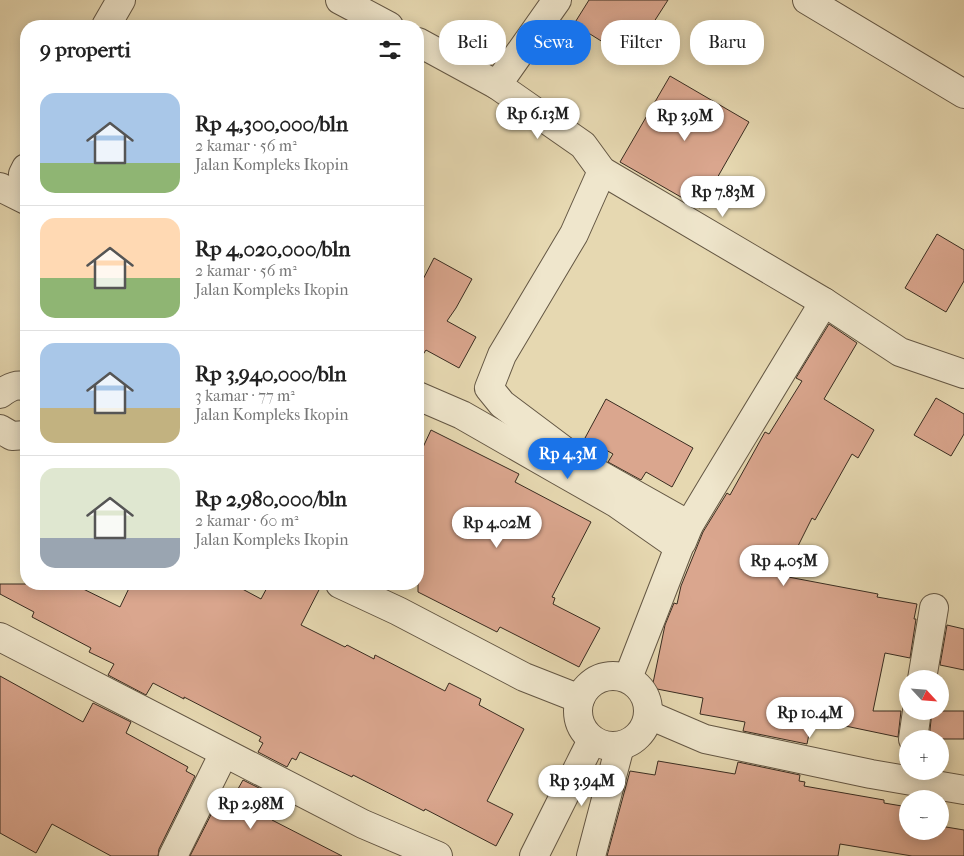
<!DOCTYPE html>
<html lang="id">
<head>
<meta charset="utf-8">
<style>
	:root { --surface:#fff; --page:#f2f2f2; --text:#222; --muted:#767676; --line:#e0e0e0; --accent:#1a73e8 }
	body { margin:0; font-family:"IM FELL French Canon",serif; background:var(--page); color:var(--text); height:100vh; display:flex; flex-direction:column; font-size:19px; white-space:nowrap }
	* { box-sizing:border-box; margin:0 }
	p { font-size:16px; color:var(--muted) }
	.icon { flex:none; width:28px; height:28px; fill:none; stroke:currentColor; stroke-width:2; stroke-linecap:round; stroke-linejoin:round }
	.map { position:relative; flex:1; overflow:hidden }
	.panel { position:absolute; left:20px; top:20px; width:404px; height:570px; display:flex; flex-direction:column; background:var(--surface); border-radius:20px; box-shadow:0 2px 12px #0003 }
	.panel>* { flex:none }
	.hud { position:absolute; left:439px; top:20px; width:450px; height:45px; display:flex; gap:10px }
	.needle { width:32px; rotate:116deg }
	.tools { position:absolute; left:899px; top:670px; display:grid; gap:10px }
	.tools a { display:grid; place-items:center; width:50px; height:50px; border-radius:50%; background:var(--surface); box-shadow:0 2px 12px #0003; font-size:25px }
	.price { position:absolute; translate:-50% -42px; padding:0 11px; border-radius:18px; background:#fff; color:#222; font-size:16px; line-height:32px; filter:drop-shadow(0 1px 2px #0008) }
	.price::after { content:''; position:absolute; left:50%; top:30px; width:15px; height:11px; margin-left:-8px; background:inherit; clip-path:polygon(0 0,100% 0,50% 100%) }
	.price.active { background:var(--accent); color:#fff }
	ul { padding:0; list-style:none }
	li { display:flex; align-items:center; gap:15px; height:125px; padding:0 20px }
	li+li { border-top:1px solid var(--line) }
	li span { display:grid; place-items:center; flex:none; width:140px; height:100px; border-radius:15px; color:#555 }
	li>.icon { margin-inline-start:auto }
	span .icon { width:60px; height:60px; fill:#fffc; stroke-width:1 }
	li b { font-size:21px }
	h2 { display:flex; justify-content:space-between; align-items:center; height:60px; padding:0 20px; font-size:21px }
	.tag { padding:0 18px; border-radius:20px; background:var(--surface); box-shadow:0 2px 12px #0003; font-size:18px; line-height:45px }
	.tag.active { background:var(--accent); color:#fff }
	.map>svg:first-child { display:block }
	.building { fill:#daa68e; stroke:#392c20 }
	.lines { fill:none; stroke-linecap:round; stroke-linejoin:round }
	.minor-casing { stroke:#645744; stroke-width:30 }
	.minor { stroke:#efe6cc; stroke-width:28 }
</style>
</head>
<body>
<div class="map">
<svg width="964" height="856" viewBox="0 0 964 856">
	<rect width="100%" height="100%" fill="#e6d8b1"/>
	<filter id="stains"><feTurbulence type="fractalNoise" baseFrequency=".004" numOctaves="4"/><feColorMatrix values="0 0 0 0 .2 0 0 0 0 .09 0 0 0 0 .02 0 0 0 .5 -.17"/></filter>
	<radialGradient id="worn" r=".72"><stop offset=".6" stop-color="#630" stop-opacity="0"/><stop offset="1" stop-color="#630" stop-opacity=".3"/></radialGradient>
	<!-- building -->
	<g class="building">
		<polygon points="589,0 668,0 630,59 574,24"/>
		<polygon points="670,76 749,122 700,208 620,162"/>
		<polygon points="937,234 964,250 964,281 946,312 905,288"/>
		<polygon points="434,258 472,279 456,308 447,321 476,337 459,368 426,350 418,362 418,289"/>
		<polygon points="829,324 857,343 824,399 874,430 858,458 852,454 815,520 812,518 783,576 878,594 877,597 917,604 914,619 916,619 910,658 885,653 873,711 901,711 898,737 812,719 807,744 743,731 745,722 700,714 703,698 652,688 665,625 674,603 677,604 681,586 703,532 727,493 730,495 765,432 769,434 802,381 796,378"/>
		<polygon points="936,398 964,414 964,434 951,456 914,435"/>
		<polygon points="606,399 693,448 672,487 646,472 641,480 608,462 613,454 585,438"/>
		<polygon points="431,430 519,474 515,482 591,522 552,597 555,598 553,604 600,628 579,667 500,627 497,632 418,592 418,458"/>
		<polygon points="0,584 73,584 120,607 131,584 233,584 261,599 269,584 322,584 301,625 345,647 347,645 374,659 375,655 445,691 449,683 481,699 479,705 524,729 487,801 513,814 496,846 425,809 424,811 353,775 352,777 300,752 296,760 292,758 287,767 258,752 263,743 259,741 261,737 184,697 184,699 153,683 146,695 108,675 114,664 89,652 91,648 32,617 34,612 0,594"/>
		<polygon points="947,625 964,629 964,670 940,665"/>
		<polygon points="0,676 83,722 93,703 131,722 126,733 188,767 186,771 195,776 159,849 158,856 111,856 52,824 36,853 0,833"/>
		<polygon points="932,711 964,711 964,739 929,739"/>
		<polygon points="658,761 735,774 738,762 800,775 799,781 805,782 804,786 884,800 884,803 908,807 908,831 940,831 940,826 964,830 964,856 912,856 840,844 838,856 607,856 630,771 655,775"/>
		<polygon points="243,780 273,795 265,812 274,817 272,820 342,856 190,856 223,791 234,796"/>
	</g>
	<g class="lines">
		<defs>
			<g id="minor">
				<polyline points="340,0 389,26"/>
				<polyline points="807,0 964,94"/>
				<polyline points="106,26 121,0"/>
				<polyline points="418,42 497,85 557,0"/>
				<polyline points="497,85 583,145 602,171 824,302 900,352 964,374"/>
				<polyline points="602,171 574,234 502,355 489,388 502,404 586,467 689,525"/>
				<polyline points="23,174 26,168"/>
				<polyline points="0,187 26,200"/>
				<path d="M0,394C8,388 17,383 26,387"/>
				<polyline points="418,396 462,415 558,470 616,503 679,547 628,678"/>
				<polyline points="0,429 12,436 26,435"/>
				<polyline points="682,542 689,525 713,485 824,302"/>
				<polyline points="340,584 398,611 524,677 580,699"/>
				<polyline points="0,637 363,824 438,856"/>
				<circle cx="613" cy="711" r="35"/>
				<polyline points="922,679 934,608"/>
				<polyline points="649,715 705,739 871,774 964,790"/>
				<polyline points="913,739 917,711"/>
				<polyline points="173,856 224,753"/>
				<polyline points="534,856 592,740"/>
				<polyline points="591,856 620,746"/>
			</g>
		</defs>
		<!-- minor casing -->
		<use href="#minor" class="minor-casing"/>
		<!-- minor -->
		<use href="#minor" class="minor"/>
	</g>
	<rect width="100%" height="100%" filter="url(#stains)"/>
	<rect width="100%" height="100%" fill="url(#worn)"/>
</svg>
<div class="tools">
<a><svg class="needle" viewBox="-14 -14 28 28"><path d="M0-13l5 13h-10z" fill="#e53935"/><path d="M0 13l5-13h-10z" fill="#767676"/></svg></a>
<a>+</a>
<a>−</a>
</div>
<b class="price" style="left:538px;top:140px">Rp 6.13M</b>
<b class="price" style="left:685px;top:142px">Rp 3.9M</b>
<b class="price" style="left:723px;top:218px">Rp 7.83M</b>
<b class="price active" style="left:568px;top:480px">Rp 4.3M</b>
<b class="price" style="left:497px;top:549px">Rp 4.02M</b>
<b class="price" style="left:784px;top:587px">Rp 4.05M</b>
<b class="price" style="left:810px;top:739px">Rp 10.4M</b>
<b class="price" style="left:582px;top:807px">Rp 3.94M</b>
<b class="price" style="left:251px;top:830px">Rp 2.98M</b>
<div class="hud">
<a class="tag">Beli</a>
<a class="tag active">Sewa</a>
<a class="tag">Filter</a>
<a class="tag">Baru</a>
</div>
<section class="panel">
<h2>9 properti<svg class="icon" aria-label="filters" viewBox="0 0 24 24"><path d="M4 7h16M4 17h16"/><circle cx="9" cy="7" r="2"/><circle cx="15" cy="17" r="2"/></svg></h2>
<ul>
<li><span style="background:linear-gradient(#a9c7e8 70%,#8fb573 0)"><svg class="icon" aria-label="home" viewBox="0 0 24 24"><path d="M3 11l9-7 9 7M6 9v11h12V9"/></svg></span><div><b>Rp 4,300,000/bln</b><p>2 kamar · 56 m²</p><p>Jalan Kompleks Ikopin</p></div></li>
<li><span style="background:linear-gradient(#ffd9b3 60%,#8fb573 0)"><svg class="icon" aria-label="home" viewBox="0 0 24 24"><path d="M3 11l9-7 9 7M6 9v11h12V9"/></svg></span><div><b>Rp 4,020,000/bln</b><p>2 kamar · 56 m²</p><p>Jalan Kompleks Ikopin</p></div></li>
<li><span style="background:linear-gradient(#a9c7e8 65%,#c2b280 0)"><svg class="icon" aria-label="home" viewBox="0 0 24 24"><path d="M3 11l9-7 9 7M6 9v11h12V9"/></svg></span><div><b>Rp 3,940,000/bln</b><p>3 kamar · 77 m²</p><p>Jalan Kompleks Ikopin</p></div></li>
<li><span style="background:linear-gradient(#dfe7d0 70%,#9aa5b1 0)"><svg class="icon" aria-label="home" viewBox="0 0 24 24"><path d="M3 11l9-7 9 7M6 9v11h12V9"/></svg></span><div><b>Rp 2,980,000/bln</b><p>2 kamar · 60 m²</p><p>Jalan Kompleks Ikopin</p></div></li>
</ul>
</section>
</div>
</body>
</html>
